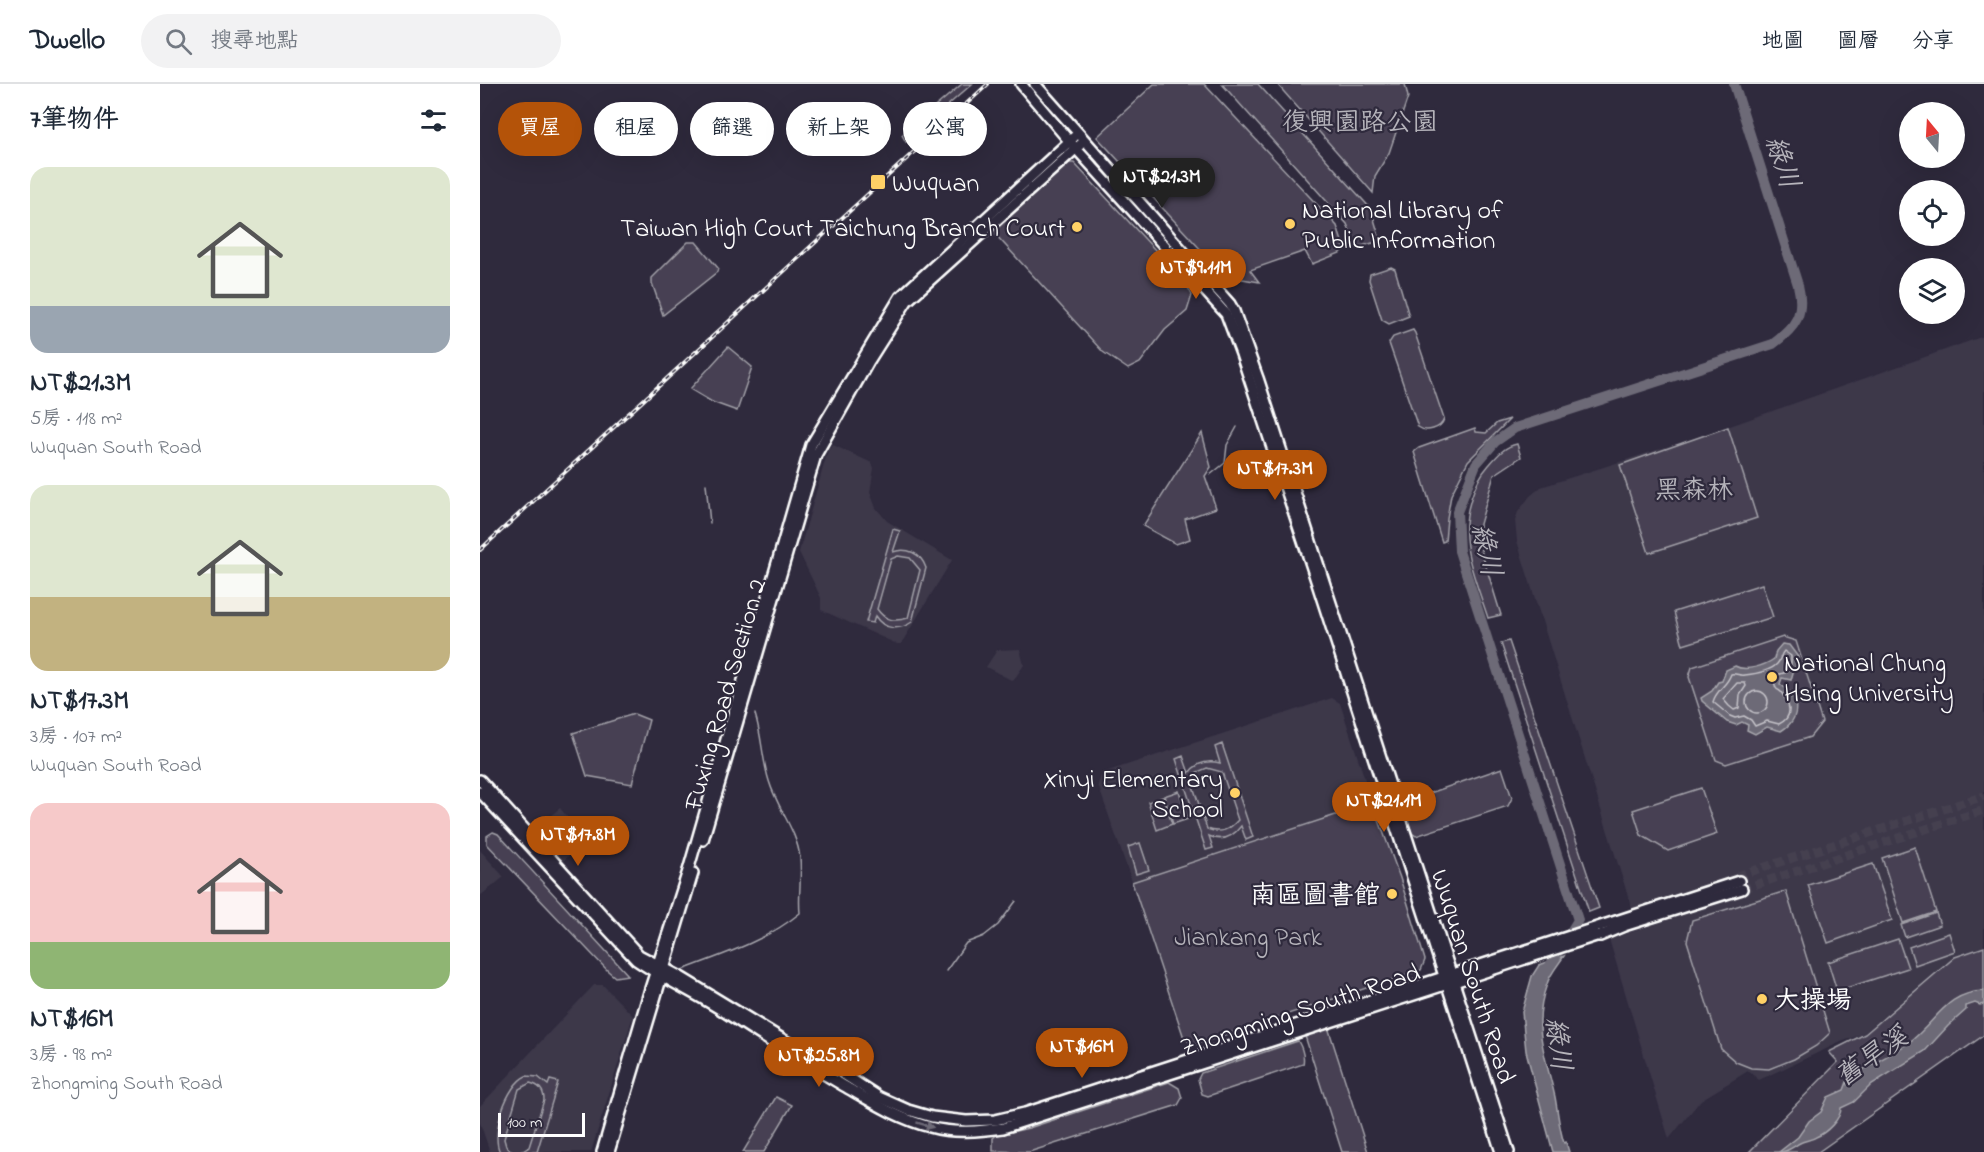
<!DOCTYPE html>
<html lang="zh-TW">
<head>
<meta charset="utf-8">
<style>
	:root { --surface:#fff; --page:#f2f2f3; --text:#1f2937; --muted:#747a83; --line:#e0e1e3; --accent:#b45309 }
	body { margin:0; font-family:"Indie Flower","LXGW WenKai TC",sans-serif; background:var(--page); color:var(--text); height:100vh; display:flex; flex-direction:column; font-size:22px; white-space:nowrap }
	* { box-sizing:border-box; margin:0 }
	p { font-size:20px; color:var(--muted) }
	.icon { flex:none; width:33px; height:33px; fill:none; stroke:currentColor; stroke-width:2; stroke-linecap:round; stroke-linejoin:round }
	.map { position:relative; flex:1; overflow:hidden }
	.sheet { display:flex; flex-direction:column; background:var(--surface); width:480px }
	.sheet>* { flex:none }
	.hud { position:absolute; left:18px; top:18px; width:570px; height:54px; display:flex; gap:12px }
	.needle { width:39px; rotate:342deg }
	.tools { position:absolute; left:1419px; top:18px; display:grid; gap:12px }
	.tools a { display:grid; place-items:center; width:66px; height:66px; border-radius:50%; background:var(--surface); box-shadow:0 6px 24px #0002; font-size:30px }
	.scale { position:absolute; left:18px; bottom:15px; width:87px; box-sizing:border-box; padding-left:6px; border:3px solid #fff; border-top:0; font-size:16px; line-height:21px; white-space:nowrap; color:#fff; -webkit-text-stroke:4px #2f2a3d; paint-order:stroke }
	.price { position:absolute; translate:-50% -51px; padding:0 14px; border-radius:21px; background:var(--accent); color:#fff; font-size:20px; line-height:39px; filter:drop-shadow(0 2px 3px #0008) }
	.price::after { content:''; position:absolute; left:50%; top:36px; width:18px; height:14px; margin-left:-9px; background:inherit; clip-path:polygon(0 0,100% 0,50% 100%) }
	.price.active { background:#222; color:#fff }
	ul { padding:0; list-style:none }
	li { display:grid; align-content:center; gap:12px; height:318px; padding:0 30px }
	li span { display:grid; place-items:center; height:186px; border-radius:18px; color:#555 }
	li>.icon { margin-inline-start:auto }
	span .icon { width:108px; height:108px; fill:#fffc; stroke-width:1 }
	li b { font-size:26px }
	h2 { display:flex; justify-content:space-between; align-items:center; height:72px; padding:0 30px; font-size:26px }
	.pill { padding:0 21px; border-radius:27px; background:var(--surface); box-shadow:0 6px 24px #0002; font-size:21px; line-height:54px }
	.pill.active { background:var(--accent); color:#fff }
	header { display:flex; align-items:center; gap:36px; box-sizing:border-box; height:84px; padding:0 30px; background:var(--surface); border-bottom:2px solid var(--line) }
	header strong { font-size:28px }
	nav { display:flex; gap:33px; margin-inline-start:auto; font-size:21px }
	.search { width:420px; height:54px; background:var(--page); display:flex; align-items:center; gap:15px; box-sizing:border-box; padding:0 21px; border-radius:33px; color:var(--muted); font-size:22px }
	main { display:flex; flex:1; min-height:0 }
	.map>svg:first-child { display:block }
	.built { fill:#3c3749 }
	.green { fill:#464152; stroke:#a2a0a8; stroke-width:1.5; fill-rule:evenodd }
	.water { fill:#6d6a77; stroke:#a7a6ad; stroke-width:1.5 }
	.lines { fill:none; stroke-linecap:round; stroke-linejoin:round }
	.shore { stroke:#c5c3c9; stroke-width:1.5 }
	.stream { stroke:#a7a6ad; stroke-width:1.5 }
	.river { stroke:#6d6a77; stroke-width:10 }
	.major-tunnel { stroke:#443f50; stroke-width:9; stroke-dasharray:9 4.5; stroke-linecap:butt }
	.major-casing { stroke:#fff; stroke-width:14 }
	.major { stroke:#2f2a3d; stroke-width:9 }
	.rail-casing { stroke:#fff; stroke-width:4 }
	.rail { stroke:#2f2a3d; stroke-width:1.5; stroke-dasharray:4.5; stroke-linecap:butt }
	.oneway { fill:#6d6a77 }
	.poi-dot { fill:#ffd166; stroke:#2f2a3d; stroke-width:2 }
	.labels { text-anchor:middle; stroke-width:4.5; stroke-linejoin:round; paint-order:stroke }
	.park-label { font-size:26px; fill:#b5b3ba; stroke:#2f2a3d }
	.poi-label { font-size:26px; fill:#fff; stroke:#2f2a3d; text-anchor:start }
	.street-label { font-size:26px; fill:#fff; stroke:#2f2a3d }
	.water-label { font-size:27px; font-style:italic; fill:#b6b4bb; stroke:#2f2a3d }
</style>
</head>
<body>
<header>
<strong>Dwello</strong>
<div class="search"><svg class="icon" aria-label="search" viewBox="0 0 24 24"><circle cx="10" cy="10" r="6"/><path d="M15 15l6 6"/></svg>搜尋地點</div>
<nav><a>地圖</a><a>圖層</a><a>分享</a></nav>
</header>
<main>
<section class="sheet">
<h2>7筆物件<svg class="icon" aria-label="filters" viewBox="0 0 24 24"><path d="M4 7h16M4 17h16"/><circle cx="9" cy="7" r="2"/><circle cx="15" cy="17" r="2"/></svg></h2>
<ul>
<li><span style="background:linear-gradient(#dfe7d0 75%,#9aa5b1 0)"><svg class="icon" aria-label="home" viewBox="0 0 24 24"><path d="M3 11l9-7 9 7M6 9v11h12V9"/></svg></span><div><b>NT$21.3M</b><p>5房 · 118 m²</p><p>Wuquan South Road</p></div></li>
<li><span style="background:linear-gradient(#dfe7d0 60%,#c2b280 0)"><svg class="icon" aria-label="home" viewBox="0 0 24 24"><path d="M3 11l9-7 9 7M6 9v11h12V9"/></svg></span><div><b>NT$17.3M</b><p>3房 · 107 m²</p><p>Wuquan South Road</p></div></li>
<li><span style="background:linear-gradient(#f6c9c9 75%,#8fb573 0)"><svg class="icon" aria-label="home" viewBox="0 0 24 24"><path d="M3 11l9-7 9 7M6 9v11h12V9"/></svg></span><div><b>NT$16M</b><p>3房 · 98 m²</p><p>Zhongming South Road</p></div></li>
</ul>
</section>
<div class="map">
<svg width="1504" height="1068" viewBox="0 0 1504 1068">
	<rect width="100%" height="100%" fill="#2f2a3d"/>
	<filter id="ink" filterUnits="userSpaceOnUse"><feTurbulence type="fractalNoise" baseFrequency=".0167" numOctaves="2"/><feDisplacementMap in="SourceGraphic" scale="12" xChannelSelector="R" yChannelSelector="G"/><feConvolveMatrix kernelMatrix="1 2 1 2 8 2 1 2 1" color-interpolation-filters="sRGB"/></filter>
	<g filter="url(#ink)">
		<!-- built -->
		<g class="built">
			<polygon points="1504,252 1504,862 1475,872 1383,950 1361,958 1279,996 1268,987 1221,1016 1189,1055 1129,855 1264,811 1256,792 1152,825 1037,457 1035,437 1038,428 1050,412 1061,403 1236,347"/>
			<polygon points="353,361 392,379 394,384 390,408 396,424 407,437 472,476 421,560 417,560 341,526 341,514 319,468 348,366"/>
			<polygon points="540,565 544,581 533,597 506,583 517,566"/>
			<polygon points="852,614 860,619 892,717 871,726 652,798 618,701 622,689"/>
			<polygon points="80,724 106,757 83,777 53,746"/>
			<polygon points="0,766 24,793 0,812"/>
			<polygon points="114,901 123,901 153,932 111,1068 10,1068 0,1039 0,1022"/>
		</g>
		<!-- green -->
		<g class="green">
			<polygon points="482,0 492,0 426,58 422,51"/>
			<polygon points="674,0 724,0 857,142 864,164 860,169 832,180 825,167 770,186 779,198 757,194 735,181 617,53"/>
			<polygon points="742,0 778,0 891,125 899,152 896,158 879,163 876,162 867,140"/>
			<polygon points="797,0 925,0 928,13 909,69 895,92 893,109"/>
			<polygon points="589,79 594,79 705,198 712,211 707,227 685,246 660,279 648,285 623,268 515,150 517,144"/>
			<polygon points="208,158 216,158 238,184 237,188 183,231 172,199 172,194"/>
			<polygon points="911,183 915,185 929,232 909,240 902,236 889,196 890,190"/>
			<path d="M933,246L935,249L964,335C961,345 946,349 938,343L909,259L913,253Z"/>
			<polygon points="248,263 272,283 257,327 232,318 210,305"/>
			<polygon points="1030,335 988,377 971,411 967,434 965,457 962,458 934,368 939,364 995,344 996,348 1006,349 1017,339"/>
			<polygon points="1248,343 1277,434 1169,469 1140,381"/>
			<polygon points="722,349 731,383 725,392 736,424 705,435 710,455 696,460 663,442"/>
			<path d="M1037,360L1041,373L1014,391L1000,440L1001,466L1021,531L1008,534C1000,509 988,481 986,454C984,430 993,399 1009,381C1017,372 1025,362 1037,360Z"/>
			<path d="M413,445L420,447L413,468C427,463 441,469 446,484L432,538C419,547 404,546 395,532L393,539L386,538ZM418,472L430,474L440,486L428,534C415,538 405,537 397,525L411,475Z"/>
			<polygon points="1282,500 1293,533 1203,561 1194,528"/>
			<polygon points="1303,553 1316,557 1342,638 1330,653 1246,680 1236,676 1209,593 1212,583"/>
			<polygon points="1029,557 1119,824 1109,828 1021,559"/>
			<polygon points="154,630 169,636 152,700 107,692 93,649"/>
			<path d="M742,660L773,753L766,756L761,742C752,754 742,758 729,752L733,764L726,766L696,675L703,672L709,689C717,678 728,676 740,679L735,663ZM727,684L742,688L758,736C749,746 741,750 727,745L711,696L715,689Z"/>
			<polygon points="1022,684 1032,714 1028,722 936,752 932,749 923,723 924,718"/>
			<polygon points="1221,704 1237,750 1188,767 1161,751 1153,726"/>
			<polygon points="699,707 708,735 693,740 684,712"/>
			<polygon points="683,713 692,740 677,746 668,718"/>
			<polygon points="892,717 920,794 945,876 941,886 714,961 704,954 652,798 871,726"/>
			<polygon points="13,748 18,750 148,891 135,893 128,887 7,760 7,752"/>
			<polygon points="660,759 669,786 656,790 648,763"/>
			<polygon points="1435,763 1456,828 1423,839 1402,774"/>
			<polygon points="1393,780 1412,836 1348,859 1328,801"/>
			<polygon points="1306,807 1350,949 1336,962 1314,975 1289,985 1271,984 1256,978 1241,965 1207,857 1212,836"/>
			<polygon points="1456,829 1460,841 1425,853 1421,841"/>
			<polygon points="1469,849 1475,867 1435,881 1429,863"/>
			<polygon points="1418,855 1428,884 1357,907 1348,878"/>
			<polygon points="1504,863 1504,951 1338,1068 1269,1068 1358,978 1349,968 1385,950 1475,873"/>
			<polygon points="848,943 888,1068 862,1068 825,952"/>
			<path d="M818,957C822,964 825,971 823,980L728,1012L722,1010L718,995L721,989Z"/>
			<path d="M46,992L58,993L68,1001L70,996L78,998L57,1068H20C10,1050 27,1000 46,992ZM50,999C59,1001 64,1007 64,1016L49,1063L43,1067H31L26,1062L24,1055L39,1005Z"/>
			<polygon points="689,998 699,1004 702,1014 698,1021 549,1068 513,1067 513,1054 517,1051 549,1044"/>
			<polygon points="296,1013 312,1021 284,1068 263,1068"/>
		</g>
		<!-- water -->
		<g class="water">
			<path d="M1302,560L1309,561L1318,573L1317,582L1314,585L1311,596L1302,594L1300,600L1309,607L1308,612L1314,614C1319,629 1314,639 1301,647L1287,643L1275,650L1267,646L1268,641L1262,638L1256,641L1247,638L1222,617L1221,614L1232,607L1238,598L1242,597L1246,586L1255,582C1265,588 1284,582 1294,575L1296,567Z"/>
			<path d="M1084,872C1078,881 1070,890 1067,900C1051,943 1066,972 1075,1013C1078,1029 1079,1044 1084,1059L1086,1058L1089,1068H1073L1046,967L1042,928L1052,892L1059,881Z"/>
			<path d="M1504,907V920L1500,921L1495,919L1486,922V926L1468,942L1445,967L1392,1000L1374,1018L1361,1024C1361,1035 1346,1049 1336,1053C1332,1056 1326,1056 1322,1058C1313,1062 1309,1068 1299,1068L1318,1053L1329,1037L1341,1028L1348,1013L1364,1006L1367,998L1375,991C1393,978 1415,970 1432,956C1457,936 1467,908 1504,907Z"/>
		</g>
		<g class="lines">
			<!-- shore -->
			<g class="shore">
				<path d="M1304,567L1311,572V579L1307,588L1297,591C1296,594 1294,598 1295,601C1296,607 1297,604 1301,608C1309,619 1315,632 1299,640L1287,637L1275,642L1271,636L1264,632L1255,634L1250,632L1233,618C1236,606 1247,602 1251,590C1256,589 1260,592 1265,591C1274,590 1290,587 1297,580C1301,576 1300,571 1304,567Z"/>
				<polygon points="1257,599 1265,599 1266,602 1260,611 1259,624 1254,626 1249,622 1243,615"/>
				<circle cx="1277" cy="618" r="11"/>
			</g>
			<!-- stream -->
			<g class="stream">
				<polyline points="730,391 745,379 747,361 757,343"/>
				<polyline points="226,400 230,439"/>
				<path d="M202,886C242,871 286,857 320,829C318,811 322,793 320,774C317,746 297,724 289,697C282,675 282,652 275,630"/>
				<polyline points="466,887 486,859 504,852 518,841 536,817"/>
			</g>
			<!-- river -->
			<path class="river" d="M1066,888L1098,836L979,467L977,428L996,380L1015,358L1035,344L1293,260C1316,243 1325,230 1318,201L1254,0"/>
			<!-- major-tunnel -->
			<g class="major-tunnel">
				<polyline points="1257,792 1504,712"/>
				<polyline points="1262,805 1504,726"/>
			</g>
			<defs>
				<g id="major">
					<polyline points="541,0 590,58 746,230 761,270 831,481 1021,1068"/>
					<polyline points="555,0 750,220 754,227 778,294 1029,1068"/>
					<polyline points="0,696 159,871 199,892 309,959 340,975 399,1013 428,1026 452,1033 486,1037 515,1036 545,1029 1259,797"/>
					<path d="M0,708L156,876C184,895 215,909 243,927C283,953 323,978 364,1002C392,1018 419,1035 450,1043C473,1050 501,1047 523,1044L1116,852H1120L1144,842L1262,805"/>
					<polyline points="223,756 336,371 389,277 427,217 601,60"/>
					<polyline points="122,1068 169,908 208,787 331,361 420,213 594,53"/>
					<polyline points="129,1068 213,789"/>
				</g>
			</defs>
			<!-- major casing -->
			<use href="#major" class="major-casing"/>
			<!-- major -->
			<use href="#major" class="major"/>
			<defs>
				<polyline id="rail" points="0,466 508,0"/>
			</defs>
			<!-- rail casing -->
			<use href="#rail" class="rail-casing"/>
			<!-- rail -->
			<use href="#rail" class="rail"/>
		</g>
		<!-- one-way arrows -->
		<defs><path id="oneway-solid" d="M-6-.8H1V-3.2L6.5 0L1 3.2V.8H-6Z" transform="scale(1.5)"/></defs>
		<use class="oneway" href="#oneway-solid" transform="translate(445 1041) rotate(17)"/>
	</g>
	<!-- markers -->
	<g class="poi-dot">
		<rect x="390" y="90" width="16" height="16" rx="3"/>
		<circle cx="810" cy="140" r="6"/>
		<circle cx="597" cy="143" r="6"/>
		<circle cx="1292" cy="593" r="6"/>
		<circle cx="755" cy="709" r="6"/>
		<circle cx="912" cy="810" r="6"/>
		<circle cx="1282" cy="915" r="6"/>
	</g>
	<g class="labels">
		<!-- park labels -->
		<g class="park-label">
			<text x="880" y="46">復興園路公園</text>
			<text x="1214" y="414">黑森林</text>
			<text x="768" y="861">Jiankang Park</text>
		</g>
		<!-- poi labels -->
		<g class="poi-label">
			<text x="412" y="107">Wuquan</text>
			<text x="822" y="134">National Library of<tspan x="822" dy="30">Public Information</tspan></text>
			<text x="585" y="152" text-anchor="end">Taiwan High Court Taichung Branch Court</text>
			<text x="1304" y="587">National Chung<tspan x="1304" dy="30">Hsing University</tspan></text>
			<text x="743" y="703" text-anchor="end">Xinyi Elementary<tspan x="743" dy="30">School</tspan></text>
			<text x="900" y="819" text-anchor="end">南區圖書館</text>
			<text x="1294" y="924">大操場</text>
		</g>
		<!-- street labels -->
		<g class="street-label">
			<text transform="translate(244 610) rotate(-74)" y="9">Fuxing Road Section 2</text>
			<text transform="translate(994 892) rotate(72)" y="9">Wuquan South Road</text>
			<text transform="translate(820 925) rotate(-18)" y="9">Zhongming South Road</text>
		</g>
		<!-- water labels -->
		<g class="water-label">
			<text transform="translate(1303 78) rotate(72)" y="9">綠川</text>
			<text transform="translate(1007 466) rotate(78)" y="9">綠川</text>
			<text transform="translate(1079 960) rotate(83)" y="9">綠川</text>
			<text transform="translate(1391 972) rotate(-35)" y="9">舊旱溪</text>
		</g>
	</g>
</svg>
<div class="tools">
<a><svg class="needle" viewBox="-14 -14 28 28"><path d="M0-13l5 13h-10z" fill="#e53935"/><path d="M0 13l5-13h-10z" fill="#747a83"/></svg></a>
<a><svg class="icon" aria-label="locate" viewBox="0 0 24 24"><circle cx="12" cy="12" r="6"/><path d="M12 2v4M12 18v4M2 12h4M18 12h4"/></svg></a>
<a><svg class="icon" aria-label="layers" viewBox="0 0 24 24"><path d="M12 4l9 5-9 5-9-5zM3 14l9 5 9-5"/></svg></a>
</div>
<div class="scale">100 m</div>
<b class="price active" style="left:682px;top:125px">NT$21.3M</b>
<b class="price" style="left:716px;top:216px">NT$9.11M</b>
<b class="price" style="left:795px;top:417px">NT$17.3M</b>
<b class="price" style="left:904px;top:749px">NT$21.1M</b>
<b class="price" style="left:98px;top:783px">NT$17.8M</b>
<b class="price" style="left:602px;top:995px">NT$16M</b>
<b class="price" style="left:339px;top:1004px">NT$25.8M</b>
<div class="hud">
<a class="pill active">買屋</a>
<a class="pill">租屋</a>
<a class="pill">篩選</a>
<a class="pill">新上架</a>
<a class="pill">公寓</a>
</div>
</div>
</main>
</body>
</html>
